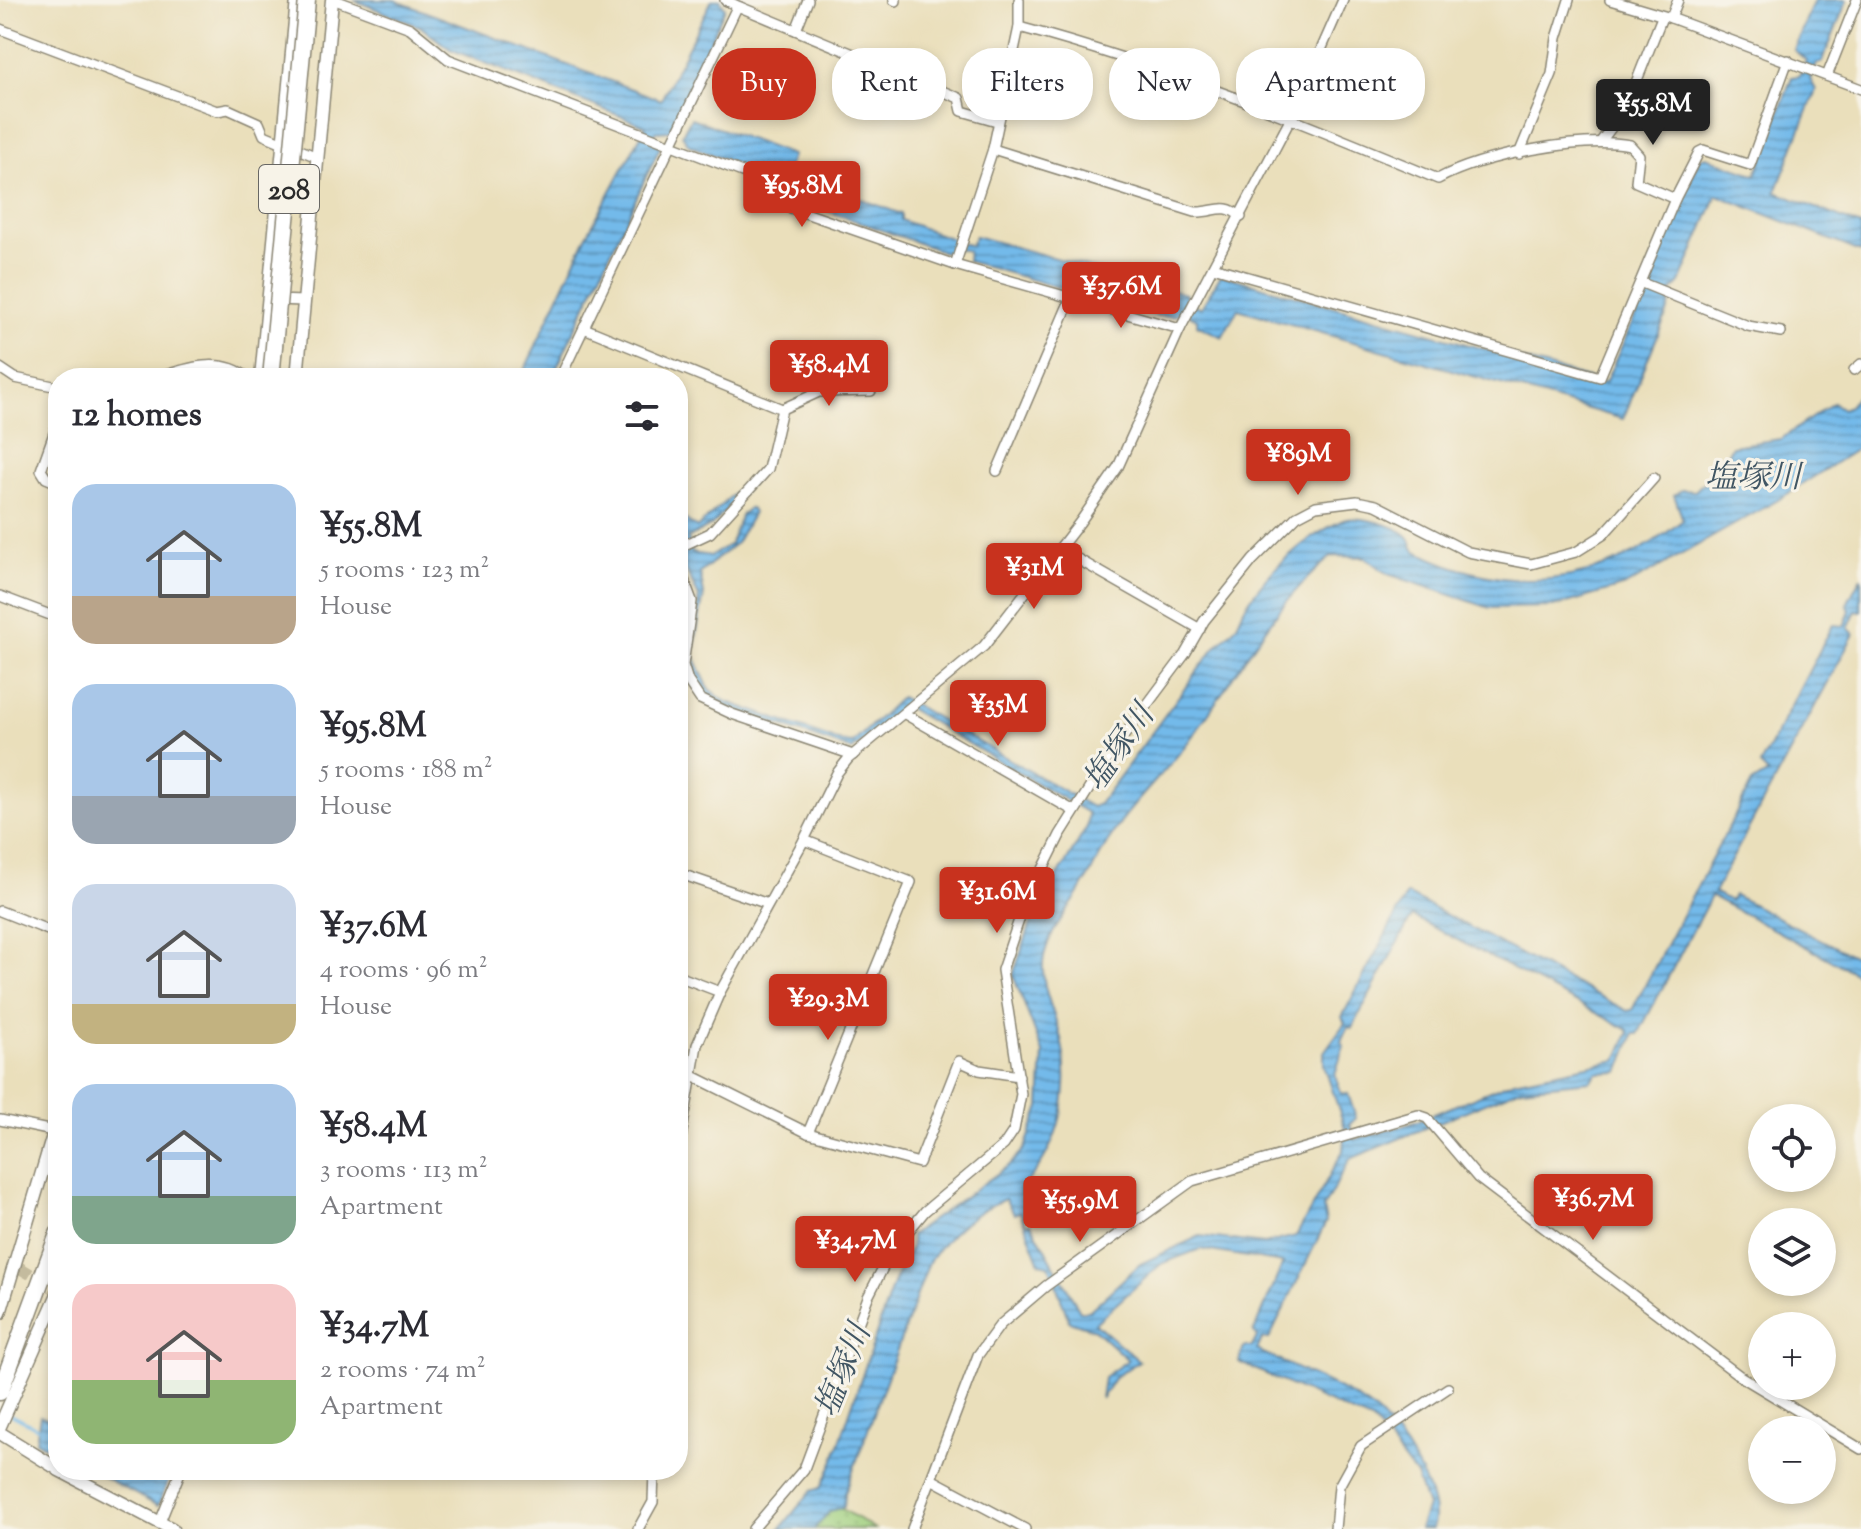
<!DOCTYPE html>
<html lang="en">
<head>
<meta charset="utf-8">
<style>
	:root { --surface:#fff; --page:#f2f2f3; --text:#2b2b33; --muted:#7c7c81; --accent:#c8321e }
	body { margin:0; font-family:"Sorts Mill Goudy","Noto Serif JP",serif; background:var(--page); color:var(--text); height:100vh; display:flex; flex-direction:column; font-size:30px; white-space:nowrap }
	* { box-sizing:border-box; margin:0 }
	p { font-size:26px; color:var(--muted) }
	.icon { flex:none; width:44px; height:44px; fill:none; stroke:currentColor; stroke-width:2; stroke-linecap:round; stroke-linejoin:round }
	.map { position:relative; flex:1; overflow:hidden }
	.side { position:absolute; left:48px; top:368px; width:640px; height:1112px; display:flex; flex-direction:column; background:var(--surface); border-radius:32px; box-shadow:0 4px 12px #0003 }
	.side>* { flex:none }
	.banner { position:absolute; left:712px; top:48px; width:760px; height:72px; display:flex; gap:16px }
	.tools { position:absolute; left:1748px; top:1104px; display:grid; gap:16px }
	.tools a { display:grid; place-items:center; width:88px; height:88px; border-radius:50%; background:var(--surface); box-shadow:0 4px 12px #0003; font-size:40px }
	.price { position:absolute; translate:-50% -68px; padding:0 18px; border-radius:8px; background:var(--accent); color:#fff; font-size:26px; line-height:52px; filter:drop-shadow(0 2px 4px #0008) }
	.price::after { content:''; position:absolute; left:50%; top:48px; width:24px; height:18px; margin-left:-12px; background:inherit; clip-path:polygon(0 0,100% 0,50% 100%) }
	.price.active { background:#222; color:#fff }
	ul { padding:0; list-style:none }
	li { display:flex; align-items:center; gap:24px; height:200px; padding:0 24px }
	li span { display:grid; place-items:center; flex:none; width:224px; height:160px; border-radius:24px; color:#555 }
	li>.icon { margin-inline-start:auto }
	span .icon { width:96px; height:96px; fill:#fffc; stroke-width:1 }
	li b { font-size:34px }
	h2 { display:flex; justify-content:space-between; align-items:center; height:96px; padding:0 24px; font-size:34px }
	.chip { padding:0 28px; border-radius:32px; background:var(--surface); box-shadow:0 4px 12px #0003; font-size:28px; line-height:72px }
	.chip.active { background:var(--accent); color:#fff }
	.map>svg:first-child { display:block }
	.green { fill:url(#green-dots); stroke:#667e55; stroke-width:2 }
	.water { fill:url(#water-rules); stroke:#4f728a; stroke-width:2; fill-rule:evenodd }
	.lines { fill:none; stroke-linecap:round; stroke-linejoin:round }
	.stream { stroke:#73baea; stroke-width:3 }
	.secondary-tunnel { stroke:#c4bb9e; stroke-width:12; stroke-dasharray:12 6; stroke-linecap:butt }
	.street-casing { stroke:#8a8573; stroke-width:12 }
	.secondary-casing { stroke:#8a8573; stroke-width:15 }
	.highway-casing { stroke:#8a8573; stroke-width:19 }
	.street { stroke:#fff; stroke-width:9 }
	.secondary { stroke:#fff; stroke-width:12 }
	.highway { stroke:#fff; stroke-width:16 }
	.highway-bridge-casing { stroke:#8a8573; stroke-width:19; stroke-linecap:butt }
	.highway-bridge { stroke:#fff; stroke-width:16 }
	.labels { text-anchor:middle; stroke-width:6; stroke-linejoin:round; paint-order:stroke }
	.shield { fill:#f7f3e8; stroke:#686764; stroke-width:2 }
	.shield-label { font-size:28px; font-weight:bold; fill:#2b2b2b }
	.water-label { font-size:32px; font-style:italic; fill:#415664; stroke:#f7f3e8 }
</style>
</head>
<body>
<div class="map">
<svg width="1861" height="1529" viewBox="0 0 1861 1529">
	<defs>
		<pattern id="green-dots" width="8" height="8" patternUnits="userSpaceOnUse" patternTransform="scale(2)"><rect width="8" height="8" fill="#a0d07f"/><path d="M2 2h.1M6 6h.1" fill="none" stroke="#8ab36e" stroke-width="1.8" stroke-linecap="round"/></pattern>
		<pattern id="water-rules" width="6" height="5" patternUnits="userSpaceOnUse" patternTransform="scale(2)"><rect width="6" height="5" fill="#73baea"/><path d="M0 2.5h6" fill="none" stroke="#5f97be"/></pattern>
	</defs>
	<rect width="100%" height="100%" fill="#f7f3e8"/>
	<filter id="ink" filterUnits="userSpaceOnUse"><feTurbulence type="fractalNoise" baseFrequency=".0125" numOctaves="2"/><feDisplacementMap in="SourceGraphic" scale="16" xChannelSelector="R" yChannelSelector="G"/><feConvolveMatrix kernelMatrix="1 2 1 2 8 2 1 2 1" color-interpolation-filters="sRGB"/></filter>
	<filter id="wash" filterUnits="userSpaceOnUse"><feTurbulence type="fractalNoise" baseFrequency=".006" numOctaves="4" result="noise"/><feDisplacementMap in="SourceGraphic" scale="32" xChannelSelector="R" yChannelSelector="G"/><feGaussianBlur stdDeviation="1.8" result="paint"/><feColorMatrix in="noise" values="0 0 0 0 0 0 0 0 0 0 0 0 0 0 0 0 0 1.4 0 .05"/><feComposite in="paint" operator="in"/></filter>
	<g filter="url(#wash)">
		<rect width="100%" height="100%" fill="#eadfbb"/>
		<!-- green -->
		<polygon class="green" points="832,1508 842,1509 875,1529 805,1529"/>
		<!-- water -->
		<g class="water">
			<polygon points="354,0 394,0 661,100 712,0 720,0 725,8 670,131 656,132 653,138 661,145 552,378 521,378 586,237 646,126 450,49 421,27"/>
			<polygon points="1814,0 1847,0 1822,63 1817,63 1810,79 1816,90 1776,192 1861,226 1861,252 1717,195 1680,283 1671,292 1669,308 1623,419 1238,309 1222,337 1197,325 1197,319 1182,311 1174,316 1158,316 967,261 968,251 955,248 950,254 791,198 777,181 689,145 682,135 691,118 792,155 787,172 901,214 901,220 971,246 975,236 1186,294 1186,301 1201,308 1221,275 1605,383 1645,295 1652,293 1655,267 1699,159 1706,157 1756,175 1792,77 1800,76 1806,60 1794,50"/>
			<path d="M1861,391V446L1778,500L1625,586L1553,607L1490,608L1388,574L1364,557L1332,556C1272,603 1232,685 1185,746C1163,775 1135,800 1115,830C1102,851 1091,873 1079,893C1065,915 1050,931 1044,956C1039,979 1051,1006 1058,1027C1075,1085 1062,1148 1020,1189L1025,1223L1031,1224L1080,1311H1089L1140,1264L1200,1236L1264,1244L1296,1236L1343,1151L1345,1128L1324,1065V1052L1345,1023L1342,1017L1407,894L1627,1011L1632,1010L1752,783L1768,773L1760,765L1833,625L1844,626L1850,610L1847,604L1861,577V611L1856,610L1848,628L1854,634L1714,892L1730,901L1734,895L1861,960V976L1711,896L1638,1034H1634L1619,1072L1597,1073L1590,1081L1521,1088L1350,1159L1323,1208L1326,1222L1269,1339H1262L1257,1350C1289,1366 1345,1388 1372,1409C1398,1429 1444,1497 1432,1529H1419L1427,1506L1416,1476L1375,1423L1239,1362L1244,1347H1252L1257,1337L1254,1332L1283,1263L1200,1249L1161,1264L1095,1323L1139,1361L1115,1377L1101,1399L1104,1377L1128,1360L1095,1330L1069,1321L1049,1265L1040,1263L1020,1212L1014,1214L1005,1199C972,1213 949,1232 929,1262L845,1493L844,1507L830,1511L814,1529H780L811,1491L821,1488L832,1465L894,1281L911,1248V1235L1011,1164L1025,1148L1040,1107L1043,1053L1013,975L1033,918L1087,827L1088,813L906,707L852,750L729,708L706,695L698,685L690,656L699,597L685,568L684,533L678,529V514L697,528L757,472V477L712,525L688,538L692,553L711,556L730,544L741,515L750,508L753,513L736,543L700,573L704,594L693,654L709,689L725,701L841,742L853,743L901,697L1092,807L1099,804C1137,754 1173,703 1211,653C1218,643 1229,636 1236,626C1240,620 1242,611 1247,604C1269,570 1303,539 1341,521C1355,514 1399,525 1409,538C1413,544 1410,548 1418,552C1511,598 1602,587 1683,520L1674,495L1682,490L1695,491L1719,468L1732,446L1781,439L1833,403L1843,409L1849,406ZM1412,916L1627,1029L1629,1032L1617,1060L1514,1081L1410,1124L1354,1140L1350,1124L1356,1118L1348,1094L1341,1093L1335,1074L1344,1046L1341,1041L1348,1027L1352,1028Z"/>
			<polygon points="40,1416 58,1425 58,1453 36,1441"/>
			<polygon points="91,1470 173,1470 158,1506"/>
		</g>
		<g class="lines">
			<!-- stream -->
			<polyline class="stream" points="10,1414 39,1429"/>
		</g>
	</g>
	<g filter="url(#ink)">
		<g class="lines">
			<!-- secondary-tunnel -->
			<polyline class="secondary-tunnel" points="20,1268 54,1288"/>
			<defs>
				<g id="street">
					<polyline points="335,0 410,28 448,59 768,182 791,208 955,265 1180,329"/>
					<polyline points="725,0 740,7"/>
					<polyline points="894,0 896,1"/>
					<polyline points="1610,0 1671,18 1861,89"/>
					<polyline points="1671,18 1678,0"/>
					<path d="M1019,27C1162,65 1301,122 1438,179C1482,155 1582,136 1630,145L1639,155L1636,182L1675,199"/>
					<polyline points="0,29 217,111 228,109 259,123 264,135 317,157"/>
					<polyline points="796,30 808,0"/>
					<polyline points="1827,76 1857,0"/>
					<polyline points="1602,140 1626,108 1662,17"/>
					<path d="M993,149L1195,212C1215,213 1224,201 1241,217"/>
					<polyline points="1519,154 1552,74 1557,38 1569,0"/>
					<polyline points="955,265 993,149 1019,27 1019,0"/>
					<polyline points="1213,267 1600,377 1675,199 1699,152 1703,150 1750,165 1788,60"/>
					<polyline points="1642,283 1748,326 1781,332"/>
					<polyline points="275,300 304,301"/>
					<polyline points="584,328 782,409"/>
					<polyline points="0,368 15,378 58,387"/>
					<polyline points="1854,370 1861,364"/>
					<path d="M157,378C186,368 222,356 248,378"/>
					<polyline points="560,378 736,9 740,7 959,98 962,111 997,121"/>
					<polyline points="58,422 41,470 46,478 58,483"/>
					<polyline points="997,471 1071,298"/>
					<polyline points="678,548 710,533 768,469 782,409 819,392 871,391"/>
					<polyline points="1060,549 1200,629"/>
					<polyline points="678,563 692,601 683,665 688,681 700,699 732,714 853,755"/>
					<polyline points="0,596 58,618"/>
					<polyline points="905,714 1074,811"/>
					<polyline points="804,840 911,882 808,1133"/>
					<polyline points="678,873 768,904"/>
					<polyline points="0,911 58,934"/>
					<polyline points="678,976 720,992"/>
					<polyline points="693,1076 808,1133 919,1163 959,1061 979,1070 1019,1076"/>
					<polyline points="0,1120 58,1132"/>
					<polyline points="678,1155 697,1045 720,992 804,840 837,773 848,759 984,646 1080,522 1118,467 1180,329 1291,118 1343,0"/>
					<polyline points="931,1479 1025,1529"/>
					<polyline points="160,1522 181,1470"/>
					<polyline points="638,1529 653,1502 654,1470"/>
					<polyline points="753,1529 804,1469 868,1297 891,1252 925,1211 1004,1145 1014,1130 1021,1094 1002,970 1022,911 1060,835 1114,749 1185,654 1204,621 1253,560 1297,516 1316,506 1357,501 1376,505 1468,552 1531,564 1576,552 1603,535 1654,478"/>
					<polyline points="912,1529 978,1355 1000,1325 1046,1286 1192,1181 1418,1115 1427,1118 1478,1178 1740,1376 1861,1449"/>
					<polyline points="1335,1529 1339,1486 1361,1446 1448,1388"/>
				</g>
				<g id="secondary">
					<polyline points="261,378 297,0"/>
					<polyline points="297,378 332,0"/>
					<polyline points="0,1313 58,1119"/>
					<polyline points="0,1426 58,1294"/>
					<polyline points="0,1433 58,1469"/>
					<polyline points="59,1470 172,1529"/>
				</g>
				<polyline id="highway" points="0,1392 58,1234"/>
			</defs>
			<!-- street casing -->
			<use href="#street" class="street-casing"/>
			<!-- secondary casing -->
			<use href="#secondary" class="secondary-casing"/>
			<!-- highway casing -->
			<use href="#highway" class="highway-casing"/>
			<!-- street -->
			<use href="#street" class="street"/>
			<!-- secondary -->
			<use href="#secondary" class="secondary"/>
			<!-- highway -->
			<use href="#highway" class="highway"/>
			<defs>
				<polyline id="highway-bridge" points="271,378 307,0"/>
			</defs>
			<!-- highway-bridge casing -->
			<use href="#highway-bridge" class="highway-bridge-casing"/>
			<!-- highway-bridge -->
			<use href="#highway-bridge" class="highway-bridge"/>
		</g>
	</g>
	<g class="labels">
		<!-- shield labels -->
		<rect class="shield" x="259" y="165" width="60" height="48" rx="6"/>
		<g class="shield-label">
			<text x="289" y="199">208</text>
		</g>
		<!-- water labels -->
		<g class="water-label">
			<text x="1753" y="487">塩塚川</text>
			<text transform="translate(1118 747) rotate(-55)" y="11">塩塚川</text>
			<text transform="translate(842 1370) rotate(-68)" y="11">塩塚川</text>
		</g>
	</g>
</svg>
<div class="tools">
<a><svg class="icon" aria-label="locate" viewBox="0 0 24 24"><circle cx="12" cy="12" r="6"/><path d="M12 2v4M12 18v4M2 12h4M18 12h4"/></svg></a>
<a><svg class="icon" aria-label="layers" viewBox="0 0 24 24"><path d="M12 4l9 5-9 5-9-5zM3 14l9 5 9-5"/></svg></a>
<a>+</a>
<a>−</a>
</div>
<b class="price active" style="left:1653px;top:147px">¥55.8M</b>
<b class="price" style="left:802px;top:229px">¥95.8M</b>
<b class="price" style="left:1121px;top:330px">¥37.6M</b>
<b class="price" style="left:829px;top:408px">¥58.4M</b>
<b class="price" style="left:1298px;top:497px">¥89M</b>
<b class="price" style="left:1034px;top:611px">¥31M</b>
<b class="price" style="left:998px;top:748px">¥35M</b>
<b class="price" style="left:997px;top:935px">¥31.6M</b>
<b class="price" style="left:828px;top:1042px">¥29.3M</b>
<b class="price" style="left:1593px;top:1242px">¥36.7M</b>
<b class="price" style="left:1080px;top:1244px">¥55.9M</b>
<b class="price" style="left:855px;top:1284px">¥34.7M</b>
<div class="banner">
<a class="chip active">Buy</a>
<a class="chip">Rent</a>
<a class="chip">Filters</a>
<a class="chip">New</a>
<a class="chip">Apartment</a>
</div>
<section class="side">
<h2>12 homes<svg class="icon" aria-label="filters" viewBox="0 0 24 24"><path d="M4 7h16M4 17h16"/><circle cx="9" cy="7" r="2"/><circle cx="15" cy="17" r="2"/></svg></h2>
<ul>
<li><span style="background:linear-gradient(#a9c7e8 70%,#b9a48a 0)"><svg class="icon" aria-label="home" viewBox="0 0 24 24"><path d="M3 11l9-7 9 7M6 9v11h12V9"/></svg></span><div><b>¥55.8M</b><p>5 rooms · 123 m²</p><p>House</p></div></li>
<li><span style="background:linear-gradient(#a9c7e8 70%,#9aa5b1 0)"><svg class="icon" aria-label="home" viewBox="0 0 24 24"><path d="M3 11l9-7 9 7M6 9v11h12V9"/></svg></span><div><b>¥95.8M</b><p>5 rooms · 188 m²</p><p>House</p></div></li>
<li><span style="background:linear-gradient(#c9d6e8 75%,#c2b280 0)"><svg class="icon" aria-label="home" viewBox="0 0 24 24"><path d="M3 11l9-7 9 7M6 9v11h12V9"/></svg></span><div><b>¥37.6M</b><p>4 rooms · 96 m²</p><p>House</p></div></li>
<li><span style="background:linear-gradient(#a9c7e8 70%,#7fa58c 0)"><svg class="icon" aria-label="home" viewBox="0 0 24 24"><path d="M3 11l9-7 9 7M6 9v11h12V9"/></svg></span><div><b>¥58.4M</b><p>3 rooms · 113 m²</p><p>Apartment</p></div></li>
<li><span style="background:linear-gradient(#f6c9c9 60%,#8fb573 0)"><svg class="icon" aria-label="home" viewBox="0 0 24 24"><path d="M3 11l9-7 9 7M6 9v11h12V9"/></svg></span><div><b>¥34.7M</b><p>2 rooms · 74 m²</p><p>Apartment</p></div></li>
</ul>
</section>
</div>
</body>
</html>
